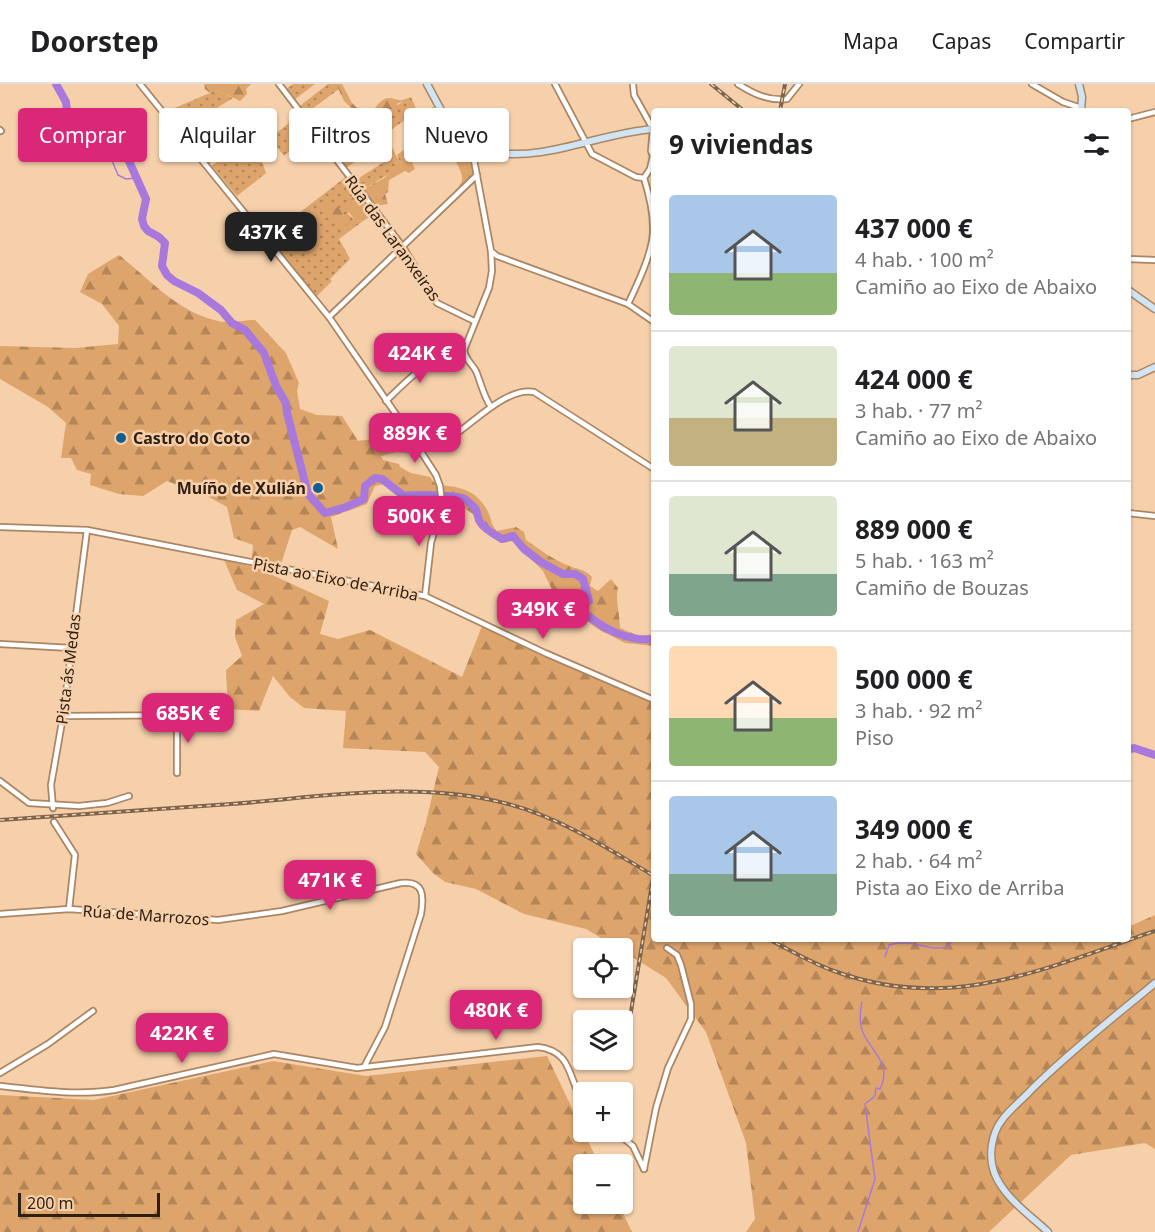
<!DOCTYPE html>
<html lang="es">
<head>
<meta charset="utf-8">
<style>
	:root { --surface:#fff; --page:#f6f6f6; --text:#202124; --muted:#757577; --line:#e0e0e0; --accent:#db2777 }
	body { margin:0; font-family:"Noto Sans",sans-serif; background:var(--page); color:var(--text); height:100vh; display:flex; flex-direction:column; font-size:22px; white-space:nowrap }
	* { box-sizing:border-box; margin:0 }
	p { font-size:20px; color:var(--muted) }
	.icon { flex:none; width:33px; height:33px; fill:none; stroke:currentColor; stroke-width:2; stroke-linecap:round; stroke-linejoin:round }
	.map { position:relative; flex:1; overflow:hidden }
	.sheet { position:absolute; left:651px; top:24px; width:480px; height:834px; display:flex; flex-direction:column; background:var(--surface); border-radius:6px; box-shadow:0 2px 4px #0004 }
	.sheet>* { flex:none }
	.guide { position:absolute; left:18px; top:24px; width:543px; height:54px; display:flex; gap:12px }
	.buttons { position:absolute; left:573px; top:854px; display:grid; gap:12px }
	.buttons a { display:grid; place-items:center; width:60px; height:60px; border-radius:6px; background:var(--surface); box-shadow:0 2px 4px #0004; font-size:30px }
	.scale { position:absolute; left:18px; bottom:15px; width:142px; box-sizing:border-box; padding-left:6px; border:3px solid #2e1f11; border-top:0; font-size:16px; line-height:21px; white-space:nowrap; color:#2e1f11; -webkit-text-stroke:4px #f6d0ab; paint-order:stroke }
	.price { position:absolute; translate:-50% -51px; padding:0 14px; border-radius:12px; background:var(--accent); color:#fff; font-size:20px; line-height:39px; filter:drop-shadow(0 2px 3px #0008) }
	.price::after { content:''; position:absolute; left:50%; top:36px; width:18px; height:14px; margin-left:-9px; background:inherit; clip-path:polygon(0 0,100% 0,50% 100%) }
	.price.active { background:#222; color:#fff }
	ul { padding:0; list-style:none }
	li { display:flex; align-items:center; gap:18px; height:150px; padding:0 18px }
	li+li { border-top:2px solid var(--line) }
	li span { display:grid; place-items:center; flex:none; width:168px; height:120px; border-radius:6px; color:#555 }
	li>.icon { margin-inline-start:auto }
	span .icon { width:72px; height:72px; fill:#fffc; stroke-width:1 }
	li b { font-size:26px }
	h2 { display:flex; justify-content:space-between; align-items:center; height:72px; padding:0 18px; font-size:26px }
	.pill { padding:0 21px; border-radius:6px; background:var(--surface); box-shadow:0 2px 4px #0004; font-size:21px; line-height:54px }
	.pill.active { background:var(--accent); color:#fff }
	header { display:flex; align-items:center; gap:36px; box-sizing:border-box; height:84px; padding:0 30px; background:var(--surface); border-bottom:2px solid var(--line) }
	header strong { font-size:28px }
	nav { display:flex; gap:33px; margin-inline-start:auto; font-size:21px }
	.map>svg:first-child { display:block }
	.green { fill:url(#green-dots) }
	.forest { fill:url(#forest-firs) }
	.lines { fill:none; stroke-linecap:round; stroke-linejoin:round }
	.stream { stroke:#a978dd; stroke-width:1.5 }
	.river { stroke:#a978dd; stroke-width:8 }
	.street-tunnel { stroke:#cead8c; stroke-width:4.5; stroke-dasharray:4.5 2; stroke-linecap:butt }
	.street-casing { stroke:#aa8664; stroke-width:8 }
	.secondary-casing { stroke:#aa8664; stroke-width:9 }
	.street { stroke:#fff; stroke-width:4.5 }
	.secondary { stroke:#d1e4f3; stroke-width:6 }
	.rail-casing { stroke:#7c644d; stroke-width:4 }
	.rail { stroke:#f6d0ab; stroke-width:1.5; stroke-dasharray:4.5; stroke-linecap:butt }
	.poi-dot { fill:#135e91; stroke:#f6d0ab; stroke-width:2 }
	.labels { text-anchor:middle; stroke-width:5; stroke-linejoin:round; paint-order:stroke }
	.street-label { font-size:16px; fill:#2e1f11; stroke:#f6d0ab }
	.poi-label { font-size:16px; font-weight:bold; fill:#2e1f11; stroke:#f6d0ab; text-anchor:start }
</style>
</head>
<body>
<header>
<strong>Doorstep</strong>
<nav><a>Mapa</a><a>Capas</a><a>Compartir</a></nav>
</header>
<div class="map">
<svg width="1155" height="1148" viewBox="0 0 1155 1148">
	<defs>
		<pattern id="green-dots" width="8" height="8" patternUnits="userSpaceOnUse" patternTransform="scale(1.5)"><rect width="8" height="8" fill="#dda46c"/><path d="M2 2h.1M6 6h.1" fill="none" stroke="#b48557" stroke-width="1.8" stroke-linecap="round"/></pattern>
		<pattern id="forest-firs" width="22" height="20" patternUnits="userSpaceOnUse" patternTransform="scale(1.5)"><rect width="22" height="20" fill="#dda46c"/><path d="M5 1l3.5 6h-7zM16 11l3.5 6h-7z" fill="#b48557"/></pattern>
	</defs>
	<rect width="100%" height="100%" fill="#f6d0ab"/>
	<!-- green -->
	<g class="green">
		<polygon points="293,0 315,0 294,16 286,5"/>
		<polygon points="328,0 336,0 339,5 308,28 316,42 314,44 297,21 301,21"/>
		<polygon points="217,6 233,14 179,47 165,28"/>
		<polygon points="411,13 420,34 413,36 408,34 385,50 370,36 375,29 384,29 403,18 403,16"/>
		<polygon points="432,23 434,23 450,52 452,56 450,60 446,51 439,50 408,75 400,79 397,71 436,40"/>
		<polygon points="299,31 312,47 311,49 284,72 274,59 270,63 272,66 262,77 266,89 237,112 212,82 261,43 270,54"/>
		<polygon points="256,38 259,41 208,81 205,78"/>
		<polygon points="377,47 385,58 346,84 338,75"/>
		<polygon points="393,72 398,81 395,86 364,105 356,96"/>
		<polygon points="347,92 357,108 354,110 348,130 355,136 363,137 339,155 350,175 330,195 332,197 315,214 268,153"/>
	</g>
	<!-- forest -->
	<g class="forest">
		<polygon points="204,0 251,0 246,5 247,10 240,17 217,6 210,9 205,5"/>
		<path d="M336,0H342L352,19L367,33C375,27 378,15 389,14C394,14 397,17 403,16V18L398,19L395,25L388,26L386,31L382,28L375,29L371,35L385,50L400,79L407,76L412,78L415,85L409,89L405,87L389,96L388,108L385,110L388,120L375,122L364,105L384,94L398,81L380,50L344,17Z"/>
		<path d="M452,56L465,62L469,68L474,89L459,106V102C471,90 445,72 452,56Z"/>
		<polygon points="357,108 373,127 371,132 363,137 355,136 348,127 349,118"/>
		<path d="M326,120L339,124L347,137L345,145C336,141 322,134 326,120Z"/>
		<path d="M119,171C148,194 177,227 214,236C226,240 242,236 255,236L286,269L299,299L297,307L300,325L317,331L342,332L358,357L388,353L406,354L417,364V369L396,368L381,372L383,376L399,380L400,383L411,389L430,393L436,401C460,402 478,406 489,430C492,437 491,441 497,447L516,443L524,448L526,456C539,465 552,475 567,481C578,486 583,484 592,493L590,502L598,507L611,495L618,504C615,518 620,530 620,544L639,552L654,550V562L625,559L596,544L575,527L559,520L543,487L513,457L501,459L478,441L473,430L454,417L430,419L404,414L384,400L375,402L367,420L331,433L338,465L300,443L292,446L281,480L252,474L253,461L234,454L227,423L209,413L167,397L143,412L119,410L90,401L91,390L77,386L71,374H61L66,339L48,323L0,295V262L75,264L118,260L119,242L102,220L80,208L88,190Z"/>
		<polygon points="224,476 257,484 329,517 320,550 338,555 370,546 462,593 482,542 654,619 654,855 1097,855 1098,857 1128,855 1128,843 1155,831 1155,1065 1145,1059 1071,1071 989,1148 746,1148 755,1135 746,1059 706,948 666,894 623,867 622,864 618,864 586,845 524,830 476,805 445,798 433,789 416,770 426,738 439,683 425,668 343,664 346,627 304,624 290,613 273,592 259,627 228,625 226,586 242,572 235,553 236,536 264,520 237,506"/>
		<polygon points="547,972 599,1080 584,1080 584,1119 618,1119 632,1148 0,1148 0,1011 94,1016 273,977 366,992"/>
	</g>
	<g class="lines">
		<!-- stream -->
		<g class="stream">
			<polyline points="68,34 94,58 108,67 118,91 126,95 136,94"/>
			<path d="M885,873L889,861C912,853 935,871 950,861L952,855"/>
			<path d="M858,1148L875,1095L865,1020L875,1012L876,1004L880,1005C893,978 870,968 862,946C859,936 860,927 862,918"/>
		</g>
		<!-- river -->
		<g class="river">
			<path d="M56,0L66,18L68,34L87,47L97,48L115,59L128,75L146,115L142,135L144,142L148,147L159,153L165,159L162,182L167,191L174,197L198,209L221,226L232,239L245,246L264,269L276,302L286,319L287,329L308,410L325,429L346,423L364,415L365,402L375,394L382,395L404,412C412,410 458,411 465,415C468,417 473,422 475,424C478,428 477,433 480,438C484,445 495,451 502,455L513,452L524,465L541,478L563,490H575L583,495L589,517L585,520V529C603,545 629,558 654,555"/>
			<polyline points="1128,666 1134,664 1155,671"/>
		</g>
		<!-- street-tunnel -->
		<polyline class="street-tunnel" points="53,724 54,738"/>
		<defs>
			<g id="street">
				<polyline points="140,0 329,233 411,352 436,391 440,402 442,420 431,459 425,512"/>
				<polyline points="279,0 403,163 437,219 474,237"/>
				<polyline points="555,0 592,70 636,93 644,94"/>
				<path d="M738,0C754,10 768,17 787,15L799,0"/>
				<polyline points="1032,0 1063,18 1081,24"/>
				<polyline points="1128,35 1155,28"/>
				<polyline points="0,46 1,47"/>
				<polyline points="474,65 474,76 491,167 497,172 628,220 654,238"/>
				<polyline points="1128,175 1155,176"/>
				<path d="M628,220C637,201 652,170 653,149C654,132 649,110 644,94L650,85L653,72L651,67L653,45L634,11L633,0"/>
				<polyline points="329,233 477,91"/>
				<path d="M464,266C465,275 472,280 476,287C481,299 483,311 491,323"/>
				<path d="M386,317C409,295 430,271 464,266L489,204L492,187L491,167"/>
				<path d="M411,352C421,356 438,360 449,356C453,354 457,349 460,347C479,333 510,303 534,308L654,385"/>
				<polyline points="1128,429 1155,432"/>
				<polyline points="0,443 87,446 425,512 545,569 654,616"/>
				<polyline points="0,560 71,564"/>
				<polyline points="63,632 206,631"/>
				<polyline points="177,689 177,632"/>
				<polyline points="0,697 29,719 79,722 107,719 129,712"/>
				<polyline points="53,724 51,701 63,632 87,446"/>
				<polyline points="54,738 75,771 69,825"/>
				<path d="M0,830L69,825L218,836L282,827L401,799C424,796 424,812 421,830L385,943L364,983"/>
				<polyline points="0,989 48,960 93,927"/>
				<path d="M0,1002C38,1006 76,1012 114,1006L274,970L357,984L538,963C574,967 568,997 584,1020"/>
				<polyline points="615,1047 633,1062 644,1085"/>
				<polyline points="644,1085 656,1024 668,984 691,935 691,920 681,881 677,871 667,864"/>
			</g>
			<g id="secondary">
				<path d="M427,0C438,20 448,43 465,58C472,65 481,66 490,68C547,78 598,49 654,45"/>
				<polyline points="1079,0 1082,13 1081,27"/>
				<polyline points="1128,206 1155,225"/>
				<polyline points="1128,291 1138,291 1155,283"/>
				<path d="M1048,1148C1030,1131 1003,1113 994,1088C988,1071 992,1049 1002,1036C1010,1025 1022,1016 1031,1006C1069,968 1113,934 1155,899"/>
			</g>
		</defs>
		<!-- street casing -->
		<use href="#street" class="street-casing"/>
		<!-- secondary casing -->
		<use href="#secondary" class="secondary-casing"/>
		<!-- street -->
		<use href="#street" class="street"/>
		<!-- secondary -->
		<use href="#secondary" class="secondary"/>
		<defs>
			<g id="rail">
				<polyline points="711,0 744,27"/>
				<polyline points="780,27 785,0"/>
				<path d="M0,736C77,730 154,726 231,720C323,713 417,696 508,720C561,734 607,764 654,792"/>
				<path d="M768,855C790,866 811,879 834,887C951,930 1045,884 1155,847"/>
				<polyline points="626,958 654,788"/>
			</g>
		</defs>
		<!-- rail casing -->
		<use href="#rail" class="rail-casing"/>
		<!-- rail -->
		<use href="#rail" class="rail"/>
	</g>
	<!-- markers -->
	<g class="poi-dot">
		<circle cx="121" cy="354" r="6"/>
		<circle cx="318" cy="404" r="6"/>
	</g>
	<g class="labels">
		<!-- street labels -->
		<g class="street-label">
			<text transform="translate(393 154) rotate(54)" y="6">Rúa das Laranxeiras</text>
			<text transform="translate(336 495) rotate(11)" y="6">Pista ao Eixo de Arriba</text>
			<text transform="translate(68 585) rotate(-83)" y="6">Pista ás Medas</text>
			<text transform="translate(146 831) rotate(4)" y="6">Rúa de Marrozos</text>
		</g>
		<!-- poi labels -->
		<g class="poi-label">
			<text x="133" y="360">Castro do Coto</text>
			<text x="306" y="410" text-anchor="end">Muíño de Xulián</text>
		</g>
	</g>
</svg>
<div class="buttons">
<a><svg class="icon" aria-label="locate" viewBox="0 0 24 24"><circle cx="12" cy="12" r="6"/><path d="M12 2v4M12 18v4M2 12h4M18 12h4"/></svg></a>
<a><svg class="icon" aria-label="layers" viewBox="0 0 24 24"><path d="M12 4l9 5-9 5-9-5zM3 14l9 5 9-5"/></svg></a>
<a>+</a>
<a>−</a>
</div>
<div class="scale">200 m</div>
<b class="price active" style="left:271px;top:179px">437K €</b>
<b class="price" style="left:420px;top:300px">424K €</b>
<b class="price" style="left:415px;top:380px">889K €</b>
<b class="price" style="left:419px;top:463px">500K €</b>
<b class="price" style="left:543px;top:556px">349K €</b>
<b class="price" style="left:188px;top:660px">685K €</b>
<b class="price" style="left:330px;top:827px">471K €</b>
<b class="price" style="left:496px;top:957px">480K €</b>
<b class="price" style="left:182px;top:980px">422K €</b>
<div class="guide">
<a class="pill active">Comprar</a>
<a class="pill">Alquilar</a>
<a class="pill">Filtros</a>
<a class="pill">Nuevo</a>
</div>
<section class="sheet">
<h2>9 viviendas<svg class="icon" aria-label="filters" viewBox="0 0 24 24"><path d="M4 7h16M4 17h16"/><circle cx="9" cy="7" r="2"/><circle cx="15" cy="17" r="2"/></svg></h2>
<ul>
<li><span style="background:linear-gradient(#a9c7e8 65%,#8fb573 0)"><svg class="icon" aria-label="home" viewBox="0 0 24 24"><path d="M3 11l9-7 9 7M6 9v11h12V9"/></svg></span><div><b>437 000 €</b><p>4 hab. · 100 m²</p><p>Camiño ao Eixo de Abaixo</p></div></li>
<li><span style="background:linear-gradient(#dfe7d0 60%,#c2b280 0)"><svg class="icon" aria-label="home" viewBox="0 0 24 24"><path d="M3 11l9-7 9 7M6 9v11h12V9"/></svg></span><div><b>424 000 €</b><p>3 hab. · 77 m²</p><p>Camiño ao Eixo de Abaixo</p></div></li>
<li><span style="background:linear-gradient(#dfe7d0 65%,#7fa58c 0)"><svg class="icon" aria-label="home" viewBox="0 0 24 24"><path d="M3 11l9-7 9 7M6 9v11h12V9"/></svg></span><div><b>889 000 €</b><p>5 hab. · 163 m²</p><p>Camiño de Bouzas</p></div></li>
<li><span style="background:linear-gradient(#ffd9b3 60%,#8fb573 0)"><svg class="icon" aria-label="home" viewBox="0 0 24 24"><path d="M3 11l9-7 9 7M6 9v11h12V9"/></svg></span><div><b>500 000 €</b><p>3 hab. · 92 m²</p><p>Piso</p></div></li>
<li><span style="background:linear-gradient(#a9c7e8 65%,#7fa58c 0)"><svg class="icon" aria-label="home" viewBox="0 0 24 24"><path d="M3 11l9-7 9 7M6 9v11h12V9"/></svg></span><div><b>349 000 €</b><p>2 hab. · 64 m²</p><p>Pista ao Eixo de Arriba</p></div></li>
</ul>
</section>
</div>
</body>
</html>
